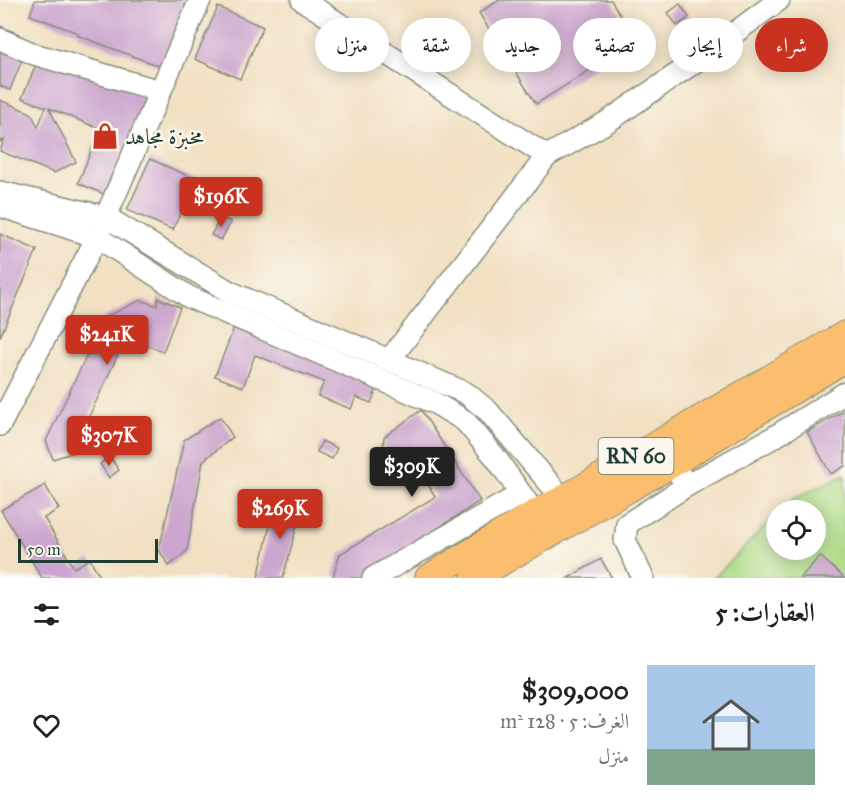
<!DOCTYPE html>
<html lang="ar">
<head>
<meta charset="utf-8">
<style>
	:root { --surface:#fff; --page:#f2f2f2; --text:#222; --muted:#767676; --accent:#c8321e }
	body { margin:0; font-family:"IM FELL Great Primer",Amiri,serif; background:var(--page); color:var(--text); direction:rtl; height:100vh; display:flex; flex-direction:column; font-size:22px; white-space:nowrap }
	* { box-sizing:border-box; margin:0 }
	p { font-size:20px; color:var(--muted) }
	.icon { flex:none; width:33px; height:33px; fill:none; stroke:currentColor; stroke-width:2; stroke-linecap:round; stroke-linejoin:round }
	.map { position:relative; height:578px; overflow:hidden; direction:ltr }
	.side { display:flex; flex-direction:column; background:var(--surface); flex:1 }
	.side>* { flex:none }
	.top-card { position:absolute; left:18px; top:18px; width:810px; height:54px; direction:rtl; display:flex; gap:12px }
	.tools { position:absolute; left:766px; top:500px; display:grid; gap:12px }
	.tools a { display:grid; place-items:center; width:60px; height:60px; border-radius:50%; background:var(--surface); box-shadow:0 3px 15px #0003; font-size:30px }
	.scale { position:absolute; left:18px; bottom:15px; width:140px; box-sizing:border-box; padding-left:6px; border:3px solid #1f3d34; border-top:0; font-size:16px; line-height:21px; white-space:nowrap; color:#1f3d34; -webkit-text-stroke:4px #fbf7ec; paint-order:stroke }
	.price { position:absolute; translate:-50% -51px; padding:0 14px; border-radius:6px; background:var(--accent); color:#fff; font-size:20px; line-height:39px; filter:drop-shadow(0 2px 3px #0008) }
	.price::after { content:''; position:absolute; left:50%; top:36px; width:18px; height:14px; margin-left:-9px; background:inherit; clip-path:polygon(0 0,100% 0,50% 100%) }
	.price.on { background:#222; color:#fff }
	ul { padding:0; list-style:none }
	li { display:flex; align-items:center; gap:18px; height:150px; padding:0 30px }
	li span { display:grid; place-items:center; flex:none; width:168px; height:120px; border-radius:0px; color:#555 }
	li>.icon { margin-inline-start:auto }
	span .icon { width:72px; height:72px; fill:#fffc; stroke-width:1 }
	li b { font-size:26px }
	h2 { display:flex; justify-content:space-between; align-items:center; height:72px; padding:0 30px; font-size:26px }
	.chip { padding:0 21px; border-radius:27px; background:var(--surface); box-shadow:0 3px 15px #0003; font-size:21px; line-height:54px }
	.chip.on { background:var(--accent); color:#fff }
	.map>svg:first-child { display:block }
	.green { fill:#addb88; stroke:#668c5e; stroke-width:1.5 }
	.building { fill:#cba5cf }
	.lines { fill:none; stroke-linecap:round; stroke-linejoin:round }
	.minor-casing { stroke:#888e7b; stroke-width:24 }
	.major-casing { stroke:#888e7b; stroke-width:28 }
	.minor { stroke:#fff; stroke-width:21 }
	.major { stroke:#fabe6e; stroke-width:26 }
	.labels { text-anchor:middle; stroke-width:4.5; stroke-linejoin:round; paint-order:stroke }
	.shield { fill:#fbf7ec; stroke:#61756b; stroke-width:1.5 }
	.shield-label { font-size:21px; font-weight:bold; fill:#1f3d34 }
	.poi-label { font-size:22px; fill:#1f3d34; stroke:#fbf7ec; text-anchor:start }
</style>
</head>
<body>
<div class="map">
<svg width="845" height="578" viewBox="0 0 845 578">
	<rect width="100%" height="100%" fill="#fbf7ec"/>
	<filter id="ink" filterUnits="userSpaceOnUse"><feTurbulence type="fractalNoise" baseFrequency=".0167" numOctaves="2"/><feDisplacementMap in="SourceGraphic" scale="12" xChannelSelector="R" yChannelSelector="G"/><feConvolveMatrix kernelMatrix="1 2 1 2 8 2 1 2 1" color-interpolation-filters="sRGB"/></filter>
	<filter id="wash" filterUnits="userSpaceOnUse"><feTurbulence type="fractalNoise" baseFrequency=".008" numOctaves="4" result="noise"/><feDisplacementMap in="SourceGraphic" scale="24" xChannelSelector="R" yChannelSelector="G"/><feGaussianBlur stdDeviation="1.35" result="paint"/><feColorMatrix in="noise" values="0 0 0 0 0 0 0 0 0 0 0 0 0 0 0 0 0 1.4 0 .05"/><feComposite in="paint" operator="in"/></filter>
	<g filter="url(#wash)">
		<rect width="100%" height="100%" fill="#f1e0c2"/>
		<!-- green -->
		<polygon class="green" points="845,474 845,578 714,578 777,514 777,549 816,549 816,510 781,510 791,500"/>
		<g id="blocks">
			<!-- building -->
			<g class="building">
				<polygon points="35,0 190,0 164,68 77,35 78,33 30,15"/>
				<polygon points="499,0 611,0 636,41 536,104 479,13"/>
				<polygon points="680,4 689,17 677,26 668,13"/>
				<polygon points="218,7 263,27 240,79 195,59"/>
				<polygon points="0,26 19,34 22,39 29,42 10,90 0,86"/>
				<polygon points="43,48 149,89 106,195 78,183 100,129 49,108 76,162 54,173 0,151 4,140 0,142 0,100 31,113 38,127 46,107 22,98"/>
				<polygon points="150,159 195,179 173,230 127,210"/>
				<polygon points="221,217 231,222 221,240 211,235"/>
				<polygon points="0,234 37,250 0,337"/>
				<polygon points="158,298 180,307 163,352 144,344 143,333 130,329 72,453 53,459 46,441 105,317 141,300 157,306"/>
				<polygon points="237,320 381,378 371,403 356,397 351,409 318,396 324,382 255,355 243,387 215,376"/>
				<polygon points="421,410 480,501 361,578 341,578 333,576 340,554 435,497 417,463 401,472 382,465 384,437"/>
				<polygon points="845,410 845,466 831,474 807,432"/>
				<polygon points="220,417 233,437 203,461 187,551 169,566 159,550 184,440"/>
				<polygon points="322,441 337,448 332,459 317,452"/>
				<polygon points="110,457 119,470 109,478 100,464"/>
				<polygon points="45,485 59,509 44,518 74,568 90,559 101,578 42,578 1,510"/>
				<polygon points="291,496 300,514 283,578 258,578 274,507"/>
				<polygon points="820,556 844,578 800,578"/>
				<polygon points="601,559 612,578 568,578"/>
			</g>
		</g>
	</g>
	<g filter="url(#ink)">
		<use href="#blocks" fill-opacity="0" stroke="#888e7b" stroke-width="1.5"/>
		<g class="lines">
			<defs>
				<g id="minor">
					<polyline points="302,0 547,156 390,359"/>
					<polyline points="0,39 34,54 160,91"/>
					<polyline points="547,156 607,122 702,57 779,0"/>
					<polyline points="0,192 106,217 230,292 466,393 488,411 563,499 570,513"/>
					<polyline points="0,206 97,237 189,297 435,403 465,421 496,458 543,525"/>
					<polyline points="0,425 97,237 200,0"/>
					<polyline points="688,485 774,437 845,393"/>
					<polyline points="373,578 521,494"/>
					<polyline points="643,578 625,540 627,524 688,485 679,474"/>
				</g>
				<g id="major">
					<polyline points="428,578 535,513 563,499 845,334"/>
					<polyline points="474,578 672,464 845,359"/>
				</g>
			</defs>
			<!-- minor casing -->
			<use href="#minor" class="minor-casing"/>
			<!-- major casing -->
			<use href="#major" class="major-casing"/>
			<!-- minor -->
			<use href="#minor" class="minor"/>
			<!-- major -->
			<use href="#major" class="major"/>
		</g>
	</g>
	<!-- icons -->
	<defs>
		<symbol id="shop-bare" viewBox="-9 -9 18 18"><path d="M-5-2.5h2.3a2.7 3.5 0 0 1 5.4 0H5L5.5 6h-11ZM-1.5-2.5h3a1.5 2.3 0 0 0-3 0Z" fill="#c8321e" stroke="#fbf7ec" stroke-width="2.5" paint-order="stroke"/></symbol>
	</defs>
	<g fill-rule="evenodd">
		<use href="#shop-bare" x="86" y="117" width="38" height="38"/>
	</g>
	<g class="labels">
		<!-- shield labels -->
		<rect class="shield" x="598.5" y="438" width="75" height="36" rx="4.5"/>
		<g class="shield-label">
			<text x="636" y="463">RN 60</text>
		</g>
		<!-- poi labels -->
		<g class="poi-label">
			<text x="125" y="144">مخبزة مجاهد</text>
		</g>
	</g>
</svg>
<div class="tools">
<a><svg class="icon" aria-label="locate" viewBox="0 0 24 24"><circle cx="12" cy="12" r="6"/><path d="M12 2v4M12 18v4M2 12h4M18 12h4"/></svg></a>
</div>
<div class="scale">50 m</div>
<b class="price" style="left:221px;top:228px">$196K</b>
<b class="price" style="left:107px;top:366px">$241K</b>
<b class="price" style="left:109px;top:467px">$307K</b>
<b class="price on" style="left:412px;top:498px">$309K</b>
<b class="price" style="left:280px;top:540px">$269K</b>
<div class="top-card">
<a class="chip on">شراء</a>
<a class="chip">إيجار</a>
<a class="chip">تصفية</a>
<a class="chip">جديد</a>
<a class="chip">شقة</a>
<a class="chip">منزل</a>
</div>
</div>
<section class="side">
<h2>العقارات: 5<svg class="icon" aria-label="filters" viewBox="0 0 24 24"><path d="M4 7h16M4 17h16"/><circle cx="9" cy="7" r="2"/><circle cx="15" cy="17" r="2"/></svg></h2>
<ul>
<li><span style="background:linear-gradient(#a9c7e8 70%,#7fa58c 0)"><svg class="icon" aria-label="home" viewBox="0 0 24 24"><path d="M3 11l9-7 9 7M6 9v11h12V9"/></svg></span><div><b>$309,000</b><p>الغرف: 5 · 128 m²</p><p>منزل</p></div><svg class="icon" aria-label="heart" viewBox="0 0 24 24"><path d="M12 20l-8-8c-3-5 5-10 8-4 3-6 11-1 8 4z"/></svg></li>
</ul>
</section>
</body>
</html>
